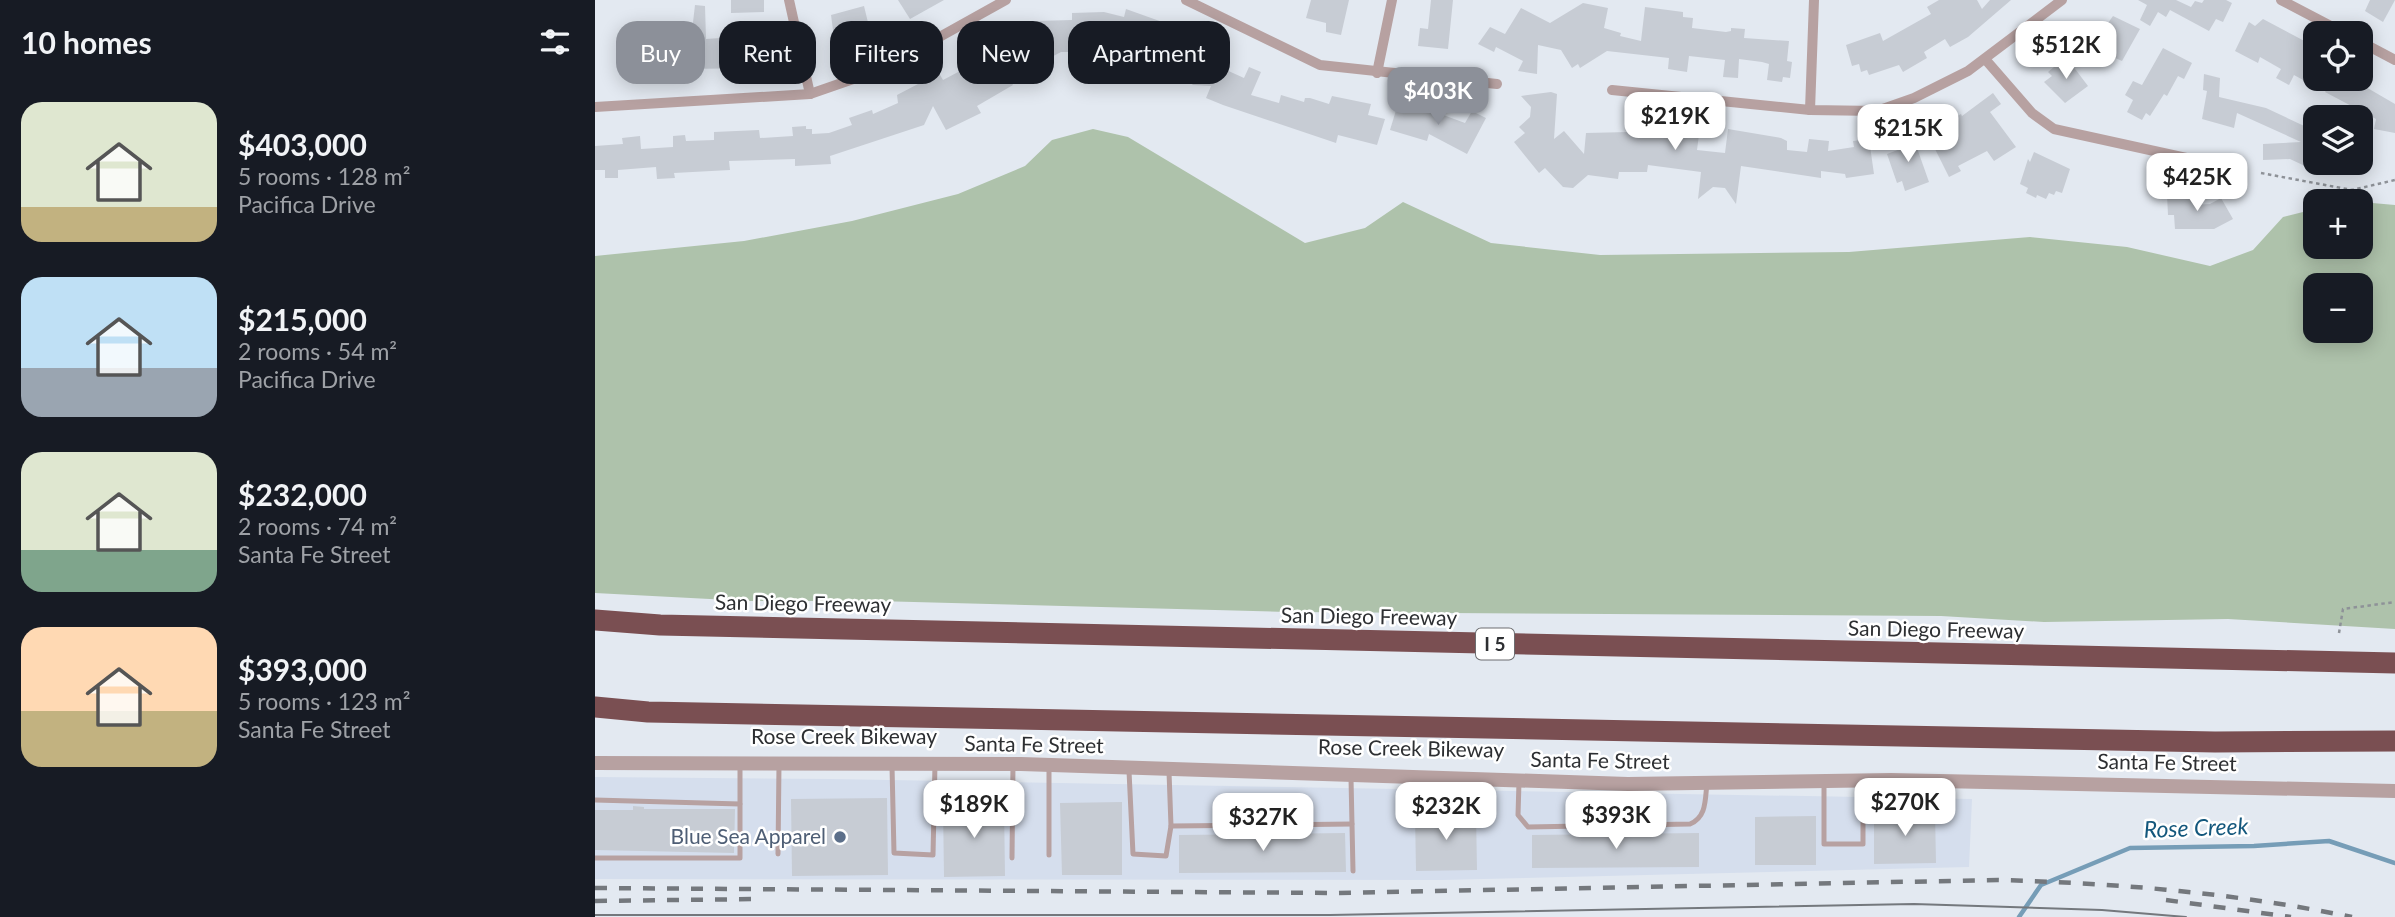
<!DOCTYPE html>
<html lang="en">
<head>
<meta charset="utf-8">
<style>
	:root { --surface:#171b24; --page:#20242c; --text:#f1f3f6; --muted:#9ea1a6; --accent:#8c9099 }
	body { margin:0; font-family:Lato,sans-serif; background:var(--page); color:var(--text); height:100vh; display:flex; flex-direction:column; font-size:26px; white-space:nowrap }
	* { box-sizing:border-box; margin:0 }
	p { font-size:23px; color:var(--muted) }
	.icon { flex:none; width:38px; height:38px; fill:none; stroke:currentColor; stroke-width:2; stroke-linecap:round; stroke-linejoin:round }
	.map { position:relative; flex:1; overflow:hidden }
	.panel { display:flex; flex-direction:column; background:var(--surface); width:595px }
	.panel>* { flex:none }
	.guide { position:absolute; left:21px; top:21px; width:665px; height:63px; display:flex; gap:14px }
	.controls { position:absolute; left:1708px; top:21px; display:grid; gap:14px }
	.controls a { display:grid; place-items:center; width:70px; height:70px; border-radius:14px; background:var(--surface); box-shadow:0 4px 18px #0003; font-size:35px }
	.price { position:absolute; translate:-50% -60px; padding:0 16px; border-radius:14px; background:#fff; color:#222; font-size:23px; line-height:46px; filter:drop-shadow(0 2px 4px #0008) }
	.price::after { content:''; position:absolute; left:50%; top:42px; width:21px; height:16px; margin-left:-10px; background:inherit; clip-path:polygon(0 0,100% 0,50% 100%) }
	.price.current { background:var(--accent); color:#fff }
	ul { padding:0; list-style:none }
	li { display:flex; align-items:center; gap:21px; height:175px; padding:0 21px }
	li span { display:grid; place-items:center; flex:none; width:196px; height:140px; border-radius:21px; color:#555 }
	li>.icon { margin-inline-start:auto }
	span .icon { width:84px; height:84px; fill:#fffc; stroke-width:1 }
	li b { font-size:30px }
	h2 { display:flex; justify-content:space-between; align-items:center; height:84px; padding:0 21px; font-size:30px }
	.pill { padding:0 24px; border-radius:21px; background:var(--surface); box-shadow:0 4px 18px #0003; font-size:24px; line-height:63px }
	.pill.current { background:var(--accent); color:#fff }
	main { display:flex; flex:1; min-height:0 }
	.map>svg:first-child { display:block }
	.built { fill:#d5deed }
	.green { fill:#aec2ab; fill-rule:evenodd }
	.lines { fill:none; stroke-linecap:round; stroke-linejoin:round }
	.stream { stroke:#769db7; stroke-width:4.5 }
	.building { fill:#c7ccd4 }
	.path { stroke:#8e9298; stroke-width:2.5; stroke-dasharray:3.5 3.5; stroke-linecap:butt }
	.service { stroke:#b7a1a1; stroke-width:5 }
	.minor { stroke:#b7a1a1; stroke-width:10 }
	.tertiary { stroke:#b7a1a1; stroke-width:14 }
	.motorway { stroke:#7a4f52; stroke-width:21 }
	.tram { stroke:#74787d; stroke-width:2 }
	.rail { stroke:#74787d; stroke-width:4.5; stroke-dasharray:12 12; stroke-linecap:butt }
	.service-dot { fill:#5c6f8a; stroke:#fff; stroke-width:2.5 }
	.labels { text-anchor:middle; stroke-width:5; stroke-linejoin:round; paint-order:stroke }
	.shield { fill:#fff; stroke:#6c6d70; stroke-width:2 }
	.shield-label { font-size:19px; font-weight:bold; fill:#2d2f32 }
	.street-label { font-size:21px; fill:#2d2f32; stroke:#fff }
	.service-label { font-size:21px; fill:#4e5e75; stroke:#fff; text-anchor:end }
	.water-label { font-size:23px; font-style:italic; fill:#13577c; stroke:#fff }
</style>
</head>
<body>
<main>
<section class="panel">
<h2>10 homes<svg class="icon" aria-label="filters" viewBox="0 0 24 24"><path d="M4 7h16M4 17h16"/><circle cx="9" cy="7" r="2"/><circle cx="15" cy="17" r="2"/></svg></h2>
<ul>
<li><span style="background:linear-gradient(#dfe7d0 75%,#c2b280 0)"><svg class="icon" aria-label="home" viewBox="0 0 24 24"><path d="M3 11l9-7 9 7M6 9v11h12V9"/></svg></span><div><b>$403,000</b><p>5 rooms · 128 m²</p><p>Pacifica Drive</p></div></li>
<li><span style="background:linear-gradient(#bfe0f5 65%,#9aa5b1 0)"><svg class="icon" aria-label="home" viewBox="0 0 24 24"><path d="M3 11l9-7 9 7M6 9v11h12V9"/></svg></span><div><b>$215,000</b><p>2 rooms · 54 m²</p><p>Pacifica Drive</p></div></li>
<li><span style="background:linear-gradient(#dfe7d0 70%,#7fa58c 0)"><svg class="icon" aria-label="home" viewBox="0 0 24 24"><path d="M3 11l9-7 9 7M6 9v11h12V9"/></svg></span><div><b>$232,000</b><p>2 rooms · 74 m²</p><p>Santa Fe Street</p></div></li>
<li><span style="background:linear-gradient(#ffd9b3 60%,#c2b280 0)"><svg class="icon" aria-label="home" viewBox="0 0 24 24"><path d="M3 11l9-7 9 7M6 9v11h12V9"/></svg></span><div><b>$393,000</b><p>5 rooms · 123 m²</p><p>Santa Fe Street</p></div></li>
</ul>
</section>
<div class="map">
<svg width="1800" height="917" viewBox="0 0 1800 917">
	<rect width="100%" height="100%" fill="#e3e9f1"/>
	<!-- built -->
	<polygon class="built" points="0,777 236,779 1377,799 1374,867 847,880 0,879"/>
	<!-- green -->
	<path class="green" d="M498,129L533,137L710,243L770,228L808,202L896,243L1005,255L1254,252L1435,237L1532,247L1615,266L1658,250L1688,217L1720,209V247H1766V202L1800,205V629L1633,619L1449,622L1346,616L692,612L281,601H153L0,593V256L149,241L257,221L363,194L430,166L457,140ZM1720,285H1766V331H1720Z"/>
	<g class="lines">
		<!-- stream -->
		<polyline class="stream" points="1424,917 1446,885 1535,848 1659,846 1734,841 1800,863"/>
	</g>
	<!-- building -->
	<g class="building">
		<polygon points="136,0 169,0 169,12 136,13"/>
		<polygon points="303,0 349,0 315,19"/>
		<polygon points="716,0 754,0 746,35 731,32 731,23 711,18"/>
		<polygon points="836,0 858,0 853,49 823,46 825,28 833,29"/>
		<polygon points="1344,0 1382,0 1387,9 1395,0 1416,0 1373,37 1355,47 1350,39 1329,52 1332,58 1308,72 1304,65 1274,75 1272,70 1266,72 1264,64 1257,66 1251,45 1285,33 1288,41 1336,14 1332,7"/>
		<polygon points="1543,0 1581,0 1596,7 1600,1 1607,3 1609,0 1631,0 1637,3 1628,22 1621,19 1614,31 1575,10 1571,17 1563,12 1555,26 1545,20 1552,5"/>
		<polygon points="1775,0 1800,0 1788,22 1770,11"/>
		<polygon points="988,3 1013,8 1009,28 1026,33 1025,36 1046,41 1050,7 1088,12 1088,17 1098,18 1097,28 1131,32 1136,31 1136,28 1150,29 1149,38 1194,41 1192,61 1197,62 1195,78 1188,77 1187,82 1172,80 1174,64 1167,62 1144,59 1143,78 1128,77 1130,60 1094,56 1092,72 1073,69 1074,58 1012,51 985,68 983,64 977,68 966,50 943,45 942,74 923,71 928,61 901,47 899,52 883,44 895,27 910,34 926,8 955,23"/>
		<polygon points="100,5 110,6 111,39 154,36 161,32 168,39 173,39 173,45 177,45 178,63 166,63 166,68 91,69 91,74 72,75 73,32 97,31"/>
		<polygon points="269,6 277,39 257,43 259,50 241,53 236,15"/>
		<polygon points="531,9 573,24 568,35 591,44 595,36 620,47 624,52 618,64 649,78 654,67 666,72 656,95 684,103 686,95 709,102 710,98 715,98 734,104 737,96 776,104 773,115 790,119 782,145 743,135 741,143 628,105 611,98 616,86 598,85 587,77 577,76 540,62 547,45 494,31 495,47 474,47 474,52 466,52 415,79 418,85 382,106 386,113 351,130 338,106 329,125 235,156 236,164 200,166 200,159 134,161 135,170 79,173 80,178 62,179 61,167 23,170 23,178 10,178 10,170 0,170 0,146 28,144 27,138 45,136 46,149 78,147 78,136 90,135 91,141 119,140 119,132 164,130 165,138 198,136 197,127 211,126 211,129 217,129 217,134 234,133 257,125 254,118 277,110 278,114 303,103 302,95 344,73 348,80 365,71 368,77 389,65 383,54 441,21 477,20 477,13 509,12 529,17"/>
		<polygon points="1518,16 1545,29 1527,61 1483,42 1491,25 1506,33"/>
		<polygon points="1668,19 1717,45 1714,51 1718,54 1714,60 1720,65 1710,81 1699,75 1694,85 1681,78 1686,69 1665,57 1663,63 1640,51 1654,22 1660,26"/>
		<polygon points="1568,48 1597,63 1589,79 1583,76 1572,96 1569,94 1555,116 1551,113 1547,120 1532,112 1538,100 1530,95 1538,81 1547,85"/>
		<polygon points="1471,57 1493,86 1470,103 1449,82 1457,76 1453,72"/>
		<polygon points="1609,74 1625,78 1624,97 1671,108 1720,131 1720,149 1712,167 1695,159 1668,160 1668,144 1706,142 1642,113 1639,128 1607,119 1612,91 1608,90"/>
		<polygon points="1737,79 1773,79 1769,86 1800,104 1800,133 1779,129 1781,119 1730,92"/>
		<polygon points="956,92 962,94 959,139 969,131 989,154 991,133 1034,132 1035,119 1105,127 1102,150 1130,153 1133,129 1186,138 1192,141 1192,150 1212,152 1214,139 1234,141 1233,151 1259,147 1258,141 1274,139 1279,174 1251,178 1250,174 1226,171 1226,178 1146,166 1141,204 1130,188 1118,187 1103,199 1106,172 1053,165 1052,172 1024,172 1023,179 993,175 978,188 968,187 950,168 944,173 919,142 930,133 924,127 935,117 936,107 926,96"/>
		<polygon points="1398,93 1406,104 1395,112 1421,147 1399,161 1392,151 1363,166 1366,171 1354,177 1335,139 1352,130 1348,123 1366,114 1367,116"/>
		<polygon points="824,106 870,123 877,111 891,118 872,154 834,134 832,141 795,130 802,107 822,112"/>
		<polygon points="1316,131 1334,182 1310,191 1307,181 1302,183 1292,154 1308,148 1303,135"/>
		<polygon points="1439,152 1475,169 1467,193 1461,191 1459,195 1454,193 1451,199 1442,195 1441,198 1431,193 1433,188 1425,184 1433,159 1435,162"/>
		<polygon points="1572,195 1598,196 1598,205 1615,204 1626,198 1638,219 1619,229 1580,229 1579,215 1573,215"/>
		<polygon points="292,798 293,875 197,876 196,799"/>
		<polygon points="527,802 527,875 467,875 465,803"/>
		<polygon points="409,804 410,876 349,877 348,805"/>
		<polygon points="38,806 49,807 49,809 140,809 139,853 0,850 0,810 38,810"/>
		<polygon points="1340,812 1341,863 1279,864 1279,813"/>
		<polygon points="881,813 882,870 821,871 820,814"/>
		<polygon points="1221,816 1221,865 1160,865 1160,817"/>
		<polygon points="750,833 751,872 584,873 584,835"/>
		<polygon points="1104,833 1104,867 937,868 937,835"/>
	</g>
	<g class="lines">
		<!-- path -->
		<g class="path">
			<polyline points="1666,173 1757,190 1800,180"/>
			<polyline points="1744,633 1748,609 1800,602"/>
		</g>
		<!-- service -->
		<g class="service">
			<polyline points="297,766 299,853 338,855 340,764"/>
			<polyline points="534,771 538,854 571,856 576,826"/>
			<polyline points="574,772 576,826 757,824"/>
			<polyline points="756,778 758,871"/>
			<path d="M924,782L923,815L933,827L1095,824C1112,817 1110,799 1112,783"/>
			<polyline points="1229,784 1229,844 1268,844 1268,781"/>
			<polyline points="0,800 145,804"/>
			<polyline points="183,854 184,764"/>
			<polyline points="454,855 454,765"/>
			<polyline points="0,858 145,858 145,764"/>
			<polyline points="417,858 418,764"/>
		</g>
		<!-- minor -->
		<g class="minor">
			<polyline points="194,0 215,94"/>
			<polyline points="591,0 725,65 902,84"/>
			<polyline points="1686,0 1749,33"/>
			<polyline points="1766,42 1800,60"/>
			<polyline points="1390,59 1437,113 1459,129 1614,163"/>
			<polyline points="782,73 797,0"/>
			<polyline points="1017,90 1215,110 1282,111 1319,98 1373,71 1467,0"/>
			<polyline points="0,107 215,94 287,69 411,0"/>
			<polyline points="1215,110 1219,0"/>
		</g>
		<!-- tertiary -->
		<polyline class="tertiary" points="0,763 426,764 1033,784 1296,780 1800,791"/>
		<!-- motorway -->
		<g class="motorway">
			<polyline points="0,620 65,625 1800,663"/>
			<polyline points="0,707 53,712 1620,742 1800,741"/>
		</g>
		<!-- tram -->
		<polyline class="tram" points="0,915 735,915 1319,904 1507,910 1591,917"/>
		<!-- rail -->
		<g class="rail">
			<path d="M0,888L740,893L1403,880C1522,883 1640,893 1757,917"/>
			<polyline points="1571,900 1696,917"/>
			<polyline points="0,901 164,899"/>
		</g>
	</g>
	<!-- markers -->
	<circle class="service-dot" cx="245" cy="837" r="7"/>
	<g class="labels">
		<!-- shield labels -->
		<rect class="shield" x="881" y="628.5" width="38" height="31" rx="5"/>
		<g class="shield-label">
			<text x="900" y="651">I 5</text>
		</g>
		<!-- street labels -->
		<g class="street-label">
			<text transform="translate(208 604) rotate(1)" y="7">San Diego Freeway</text>
			<text transform="translate(774 617) rotate(1)" y="7">San Diego Freeway</text>
			<text transform="translate(1341 630) rotate(1)" y="7">San Diego Freeway</text>
			<text x="249" y="744">Rose Creek Bikeway</text>
			<text transform="translate(439 745) rotate(1)" y="7">Santa Fe Street</text>
			<text transform="translate(816 749) rotate(1)" y="7">Rose Creek Bikeway</text>
			<text transform="translate(1005 761) rotate(1)" y="7">Santa Fe Street</text>
			<text transform="translate(1572 763) rotate(1)" y="7">Santa Fe Street</text>
		</g>
		<!-- service labels -->
		<g class="service-label">
			<text x="231" y="844">Blue Sea Apparel</text>
		</g>
		<!-- water labels -->
		<g class="water-label">
			<text transform="translate(1601 828) rotate(-2)" y="8">Rose Creek</text>
		</g>
	</g>
</svg>
<div class="controls">
<a><svg class="icon" aria-label="locate" viewBox="0 0 24 24"><circle cx="12" cy="12" r="6"/><path d="M12 2v4M12 18v4M2 12h4M18 12h4"/></svg></a>
<a><svg class="icon" aria-label="layers" viewBox="0 0 24 24"><path d="M12 4l9 5-9 5-9-5zM3 14l9 5 9-5"/></svg></a>
<a>+</a>
<a>−</a>
</div>
<b class="price" style="left:1471px;top:81px">$512K</b>
<b class="price current" style="left:843px;top:127px">$403K</b>
<b class="price" style="left:1080px;top:152px">$219K</b>
<b class="price" style="left:1313px;top:164px">$215K</b>
<b class="price" style="left:1602px;top:213px">$425K</b>
<b class="price" style="left:1310px;top:838px">$270K</b>
<b class="price" style="left:379px;top:840px">$189K</b>
<b class="price" style="left:851px;top:842px">$232K</b>
<b class="price" style="left:1021px;top:851px">$393K</b>
<b class="price" style="left:668px;top:853px">$327K</b>
<div class="guide">
<a class="pill current">Buy</a>
<a class="pill">Rent</a>
<a class="pill">Filters</a>
<a class="pill">New</a>
<a class="pill">Apartment</a>
</div>
</div>
</main>
</body>
</html>
